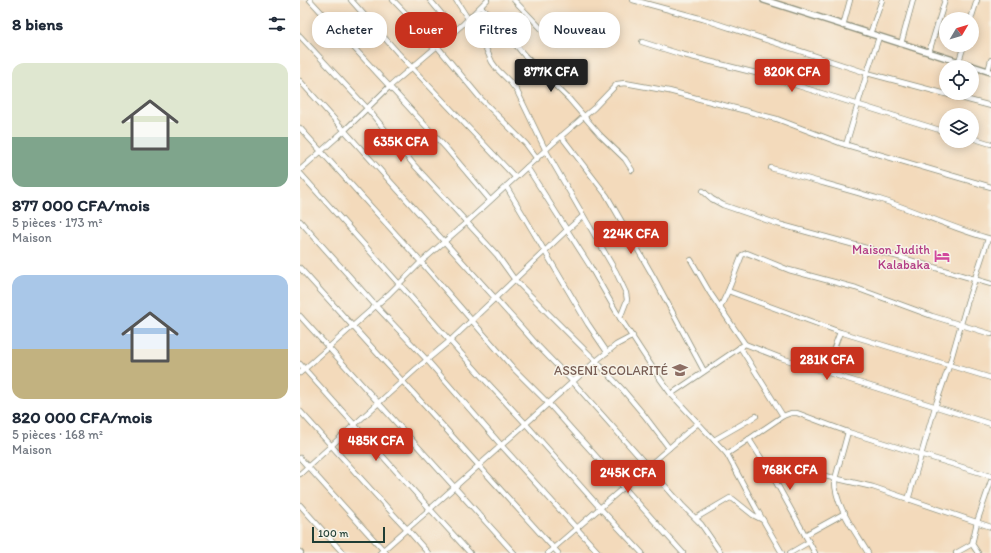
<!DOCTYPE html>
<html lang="fr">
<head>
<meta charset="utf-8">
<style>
	:root { --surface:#fff; --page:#f2f2f3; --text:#1f2937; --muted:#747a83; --accent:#c8321e }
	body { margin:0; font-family:Itim,sans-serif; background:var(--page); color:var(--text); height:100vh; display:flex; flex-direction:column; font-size:15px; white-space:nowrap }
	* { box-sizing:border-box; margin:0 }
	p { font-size:13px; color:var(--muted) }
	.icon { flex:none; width:22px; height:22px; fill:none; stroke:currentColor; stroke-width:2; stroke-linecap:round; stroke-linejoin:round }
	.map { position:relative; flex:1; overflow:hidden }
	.drawer { display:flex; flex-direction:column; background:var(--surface); width:300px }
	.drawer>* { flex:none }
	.guide { position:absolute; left:12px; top:12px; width:380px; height:36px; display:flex; gap:8px }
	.needle { width:26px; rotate:52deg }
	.controls { position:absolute; left:639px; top:12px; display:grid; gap:8px }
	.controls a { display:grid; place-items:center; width:40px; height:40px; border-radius:50%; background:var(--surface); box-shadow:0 2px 10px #0003; font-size:20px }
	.scale { position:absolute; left:12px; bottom:10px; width:73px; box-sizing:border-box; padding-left:4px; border:2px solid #1f3d34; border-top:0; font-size:11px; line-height:14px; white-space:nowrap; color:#1f3d34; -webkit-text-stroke:3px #f7f3e8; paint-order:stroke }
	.price { position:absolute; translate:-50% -34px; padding:0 9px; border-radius:4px; background:var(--accent); color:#fff; font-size:13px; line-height:26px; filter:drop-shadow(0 1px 2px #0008) }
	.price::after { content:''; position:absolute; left:50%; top:24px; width:12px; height:9px; margin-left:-6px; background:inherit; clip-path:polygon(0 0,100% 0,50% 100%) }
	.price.current { background:#222; color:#fff }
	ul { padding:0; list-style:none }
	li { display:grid; align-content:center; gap:8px; height:212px; padding:0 12px }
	li span { display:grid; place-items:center; height:124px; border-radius:12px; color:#555 }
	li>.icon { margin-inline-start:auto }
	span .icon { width:72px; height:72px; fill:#fffc; stroke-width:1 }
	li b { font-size:17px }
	h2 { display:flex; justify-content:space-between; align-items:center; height:48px; padding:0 12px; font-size:17px }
	.pill { padding:0 14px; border-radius:16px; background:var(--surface); box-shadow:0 2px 10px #0003; font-size:14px; line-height:36px }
	.pill.current { background:var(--accent); color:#fff }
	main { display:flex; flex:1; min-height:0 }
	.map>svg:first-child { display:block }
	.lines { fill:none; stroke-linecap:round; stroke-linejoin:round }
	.minor-casing { stroke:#898c78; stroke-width:6 }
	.tertiary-casing { stroke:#898c78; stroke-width:8 }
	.minor { stroke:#fff; stroke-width:4.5 }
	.tertiary { stroke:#fff; stroke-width:5.5 }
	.labels { text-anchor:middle; stroke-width:3; stroke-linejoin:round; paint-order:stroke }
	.hotel-label { font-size:13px; fill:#b23c85; stroke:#f7f3e8; text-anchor:end }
	.education-label { font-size:13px; fill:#785e54; stroke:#f7f3e8; text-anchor:end }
</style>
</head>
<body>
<main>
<section class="drawer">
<h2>8 biens<svg class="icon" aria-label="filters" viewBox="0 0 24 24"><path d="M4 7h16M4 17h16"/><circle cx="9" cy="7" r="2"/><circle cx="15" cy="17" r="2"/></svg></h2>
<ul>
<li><span style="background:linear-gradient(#dfe7d0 60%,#7fa58c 0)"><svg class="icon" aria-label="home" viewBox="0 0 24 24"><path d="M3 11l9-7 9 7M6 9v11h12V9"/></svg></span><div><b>877 000 CFA/mois</b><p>5 pièces · 173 m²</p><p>Maison</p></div></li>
<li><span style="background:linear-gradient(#a9c7e8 60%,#c2b280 0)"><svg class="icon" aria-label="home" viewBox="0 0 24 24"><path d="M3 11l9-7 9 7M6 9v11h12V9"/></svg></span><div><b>820 000 CFA/mois</b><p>5 pièces · 168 m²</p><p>Maison</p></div></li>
</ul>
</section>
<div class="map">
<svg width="691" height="553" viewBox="0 0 691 553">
	<rect width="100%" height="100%" fill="#f7f3e8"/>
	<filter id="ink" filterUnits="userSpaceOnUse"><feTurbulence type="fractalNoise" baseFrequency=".025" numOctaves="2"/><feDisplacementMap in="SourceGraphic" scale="8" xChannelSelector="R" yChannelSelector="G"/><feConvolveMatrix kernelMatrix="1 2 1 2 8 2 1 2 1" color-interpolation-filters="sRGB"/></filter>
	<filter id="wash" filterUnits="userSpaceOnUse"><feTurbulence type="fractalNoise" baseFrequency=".012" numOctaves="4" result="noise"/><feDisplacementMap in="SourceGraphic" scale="16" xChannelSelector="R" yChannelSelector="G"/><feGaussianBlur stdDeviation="0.9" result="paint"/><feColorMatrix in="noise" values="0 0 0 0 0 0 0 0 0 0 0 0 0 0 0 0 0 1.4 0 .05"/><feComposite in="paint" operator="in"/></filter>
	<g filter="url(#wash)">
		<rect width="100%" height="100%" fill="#f3dabb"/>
	</g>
	<g filter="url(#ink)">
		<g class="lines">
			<defs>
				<g id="minor">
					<polyline points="10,0 147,149 190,200"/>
					<polyline points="51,0 98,53 215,177"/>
					<polyline points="93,0 136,45 181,99 226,144 237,159"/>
					<polyline points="130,0 155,30"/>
					<polyline points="156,0 183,42 192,62 197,69 210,82 217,91 246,151 316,272 326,293 327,300 320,318"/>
					<polyline points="214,0 257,45"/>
					<polyline points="333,0 403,19 567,73 691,106"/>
					<polyline points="181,7 196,21 225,56 269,99 300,135 325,159 332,170"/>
					<polyline points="671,19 677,0"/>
					<polyline points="543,26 550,0"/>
					<polyline points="570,34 582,0"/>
					<polyline points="0,36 67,108 114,165 197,255 215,280 296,361 323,390 344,415 369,448"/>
					<polyline points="342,42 380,54 460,74 646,132"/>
					<polyline points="601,44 613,0"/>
					<polyline points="629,52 645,0"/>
					<polyline points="659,61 664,45"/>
					<polyline points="688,71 691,60"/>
					<polyline points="0,81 239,347 273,382 382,505 401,524 421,553"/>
					<polyline points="0,128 121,262 214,369 249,404 383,553"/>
					<polyline points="261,136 307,196 353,276 404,371"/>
					<polyline points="672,138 691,144"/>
					<polyline points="546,145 567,73 579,37"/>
					<polyline points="227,167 290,266 320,318 358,376 371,394 427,454 456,508 482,553"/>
					<path d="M471,168C507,179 543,188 579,199C617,211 653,229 691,239"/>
					<polyline points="0,170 45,130 89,87 162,25 187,0"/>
					<polyline points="0,173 184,379 225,423 300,508 342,553"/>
					<polyline points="206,186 288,324 307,352"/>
					<polyline points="403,191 412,199 423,205 478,224 599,257 691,284"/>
					<polyline points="0,221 75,305 127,360 201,445 299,553"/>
					<polyline points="391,260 410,293 445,344"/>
					<polyline points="0,268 258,553"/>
					<polyline points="428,291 442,255 447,253 489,270 556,288 632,316 691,334"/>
					<polyline points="420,308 428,291 540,332 691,378"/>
					<polyline points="0,316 214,553"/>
					<polyline points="440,347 483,416"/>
					<polyline points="0,364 130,509 296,361 316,345 333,336"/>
					<polyline points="525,372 540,332"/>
					<polyline points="0,373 89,294 121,262 167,222 252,144 294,108 317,84 325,83 369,91 477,119 540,143 691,187"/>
					<polyline points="371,394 445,344 481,358 691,424"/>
					<polyline points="0,411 94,515 107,529 130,509 170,553"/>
					<path d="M548,432L535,479C534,505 555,531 568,553"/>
					<polyline points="449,439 472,475 515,553"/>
					<polyline points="414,440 456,416"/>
					<polyline points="427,454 483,416 491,413 497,413 548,432 691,476"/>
					<polyline points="0,458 86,553"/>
					<polyline points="0,474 116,369 152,339 267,230 283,216"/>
					<polyline points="472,475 485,470 494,469 573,487 691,527"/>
					<polyline points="608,500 635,407 649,366 667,303 688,239"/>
					<polyline points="0,505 43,553"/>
					<polyline points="396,518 430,498 433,499 453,515 463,520"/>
					<polyline points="505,535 545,513"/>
					<polyline points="0,552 1,553"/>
					<polyline points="80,553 107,529 128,553"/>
					<polyline points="248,553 398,423"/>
					<polyline points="490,553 509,542"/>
					<polyline points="656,553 672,544"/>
					<polyline points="678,553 672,544 677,522 691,481"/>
				</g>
				<polyline id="tertiary" points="464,0 691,72"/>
			</defs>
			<!-- minor casing -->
			<use href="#minor" class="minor-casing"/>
			<!-- tertiary casing -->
			<use href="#tertiary" class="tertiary-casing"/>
			<!-- minor -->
			<use href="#minor" class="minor"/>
			<!-- tertiary -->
			<use href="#tertiary" class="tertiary"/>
		</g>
	</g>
	<!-- icons -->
	<defs>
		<symbol id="hotel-bare" viewBox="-9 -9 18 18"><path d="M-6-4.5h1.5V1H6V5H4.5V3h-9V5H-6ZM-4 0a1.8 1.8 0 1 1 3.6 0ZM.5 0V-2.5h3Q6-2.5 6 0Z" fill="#d1479c" stroke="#f7f3e8" stroke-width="2.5" paint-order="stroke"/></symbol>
		<symbol id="school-bare" viewBox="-9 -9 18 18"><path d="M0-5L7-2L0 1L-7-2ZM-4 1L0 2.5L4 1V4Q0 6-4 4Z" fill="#8d6e63" stroke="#f7f3e8" stroke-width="2.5" paint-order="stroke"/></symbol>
	</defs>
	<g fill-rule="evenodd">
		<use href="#hotel-bare" x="631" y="245" width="22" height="22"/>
		<use href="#school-bare" x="369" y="359" width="22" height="22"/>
	</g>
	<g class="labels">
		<!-- hotel labels -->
		<g class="hotel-label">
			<text x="630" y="254">Maison Judith<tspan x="630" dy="15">Kalabaka</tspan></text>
		</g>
		<!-- education labels -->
		<g class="education-label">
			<text x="368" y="375">ASSENI SCOLARITÉ</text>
		</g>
	</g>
</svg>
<div class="controls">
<a><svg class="needle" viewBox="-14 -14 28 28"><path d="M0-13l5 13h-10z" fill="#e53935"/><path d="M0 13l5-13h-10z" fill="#747a83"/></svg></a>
<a><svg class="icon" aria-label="locate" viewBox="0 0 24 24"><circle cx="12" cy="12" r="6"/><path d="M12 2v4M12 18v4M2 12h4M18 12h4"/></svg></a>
<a><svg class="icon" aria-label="layers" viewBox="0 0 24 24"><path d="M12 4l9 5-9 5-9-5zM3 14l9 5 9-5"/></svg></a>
</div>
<div class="scale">100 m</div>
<b class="price current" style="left:251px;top:93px">877K CFA</b>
<b class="price" style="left:492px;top:93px">820K CFA</b>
<b class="price" style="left:101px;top:163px">635K CFA</b>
<b class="price" style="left:331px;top:255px">224K CFA</b>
<b class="price" style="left:527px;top:381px">281K CFA</b>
<b class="price" style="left:76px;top:462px">485K CFA</b>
<b class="price" style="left:490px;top:491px">768K CFA</b>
<b class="price" style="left:328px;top:494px">245K CFA</b>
<div class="guide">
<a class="pill">Acheter</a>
<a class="pill current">Louer</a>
<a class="pill">Filtres</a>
<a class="pill">Nouveau</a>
</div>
</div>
</main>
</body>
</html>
